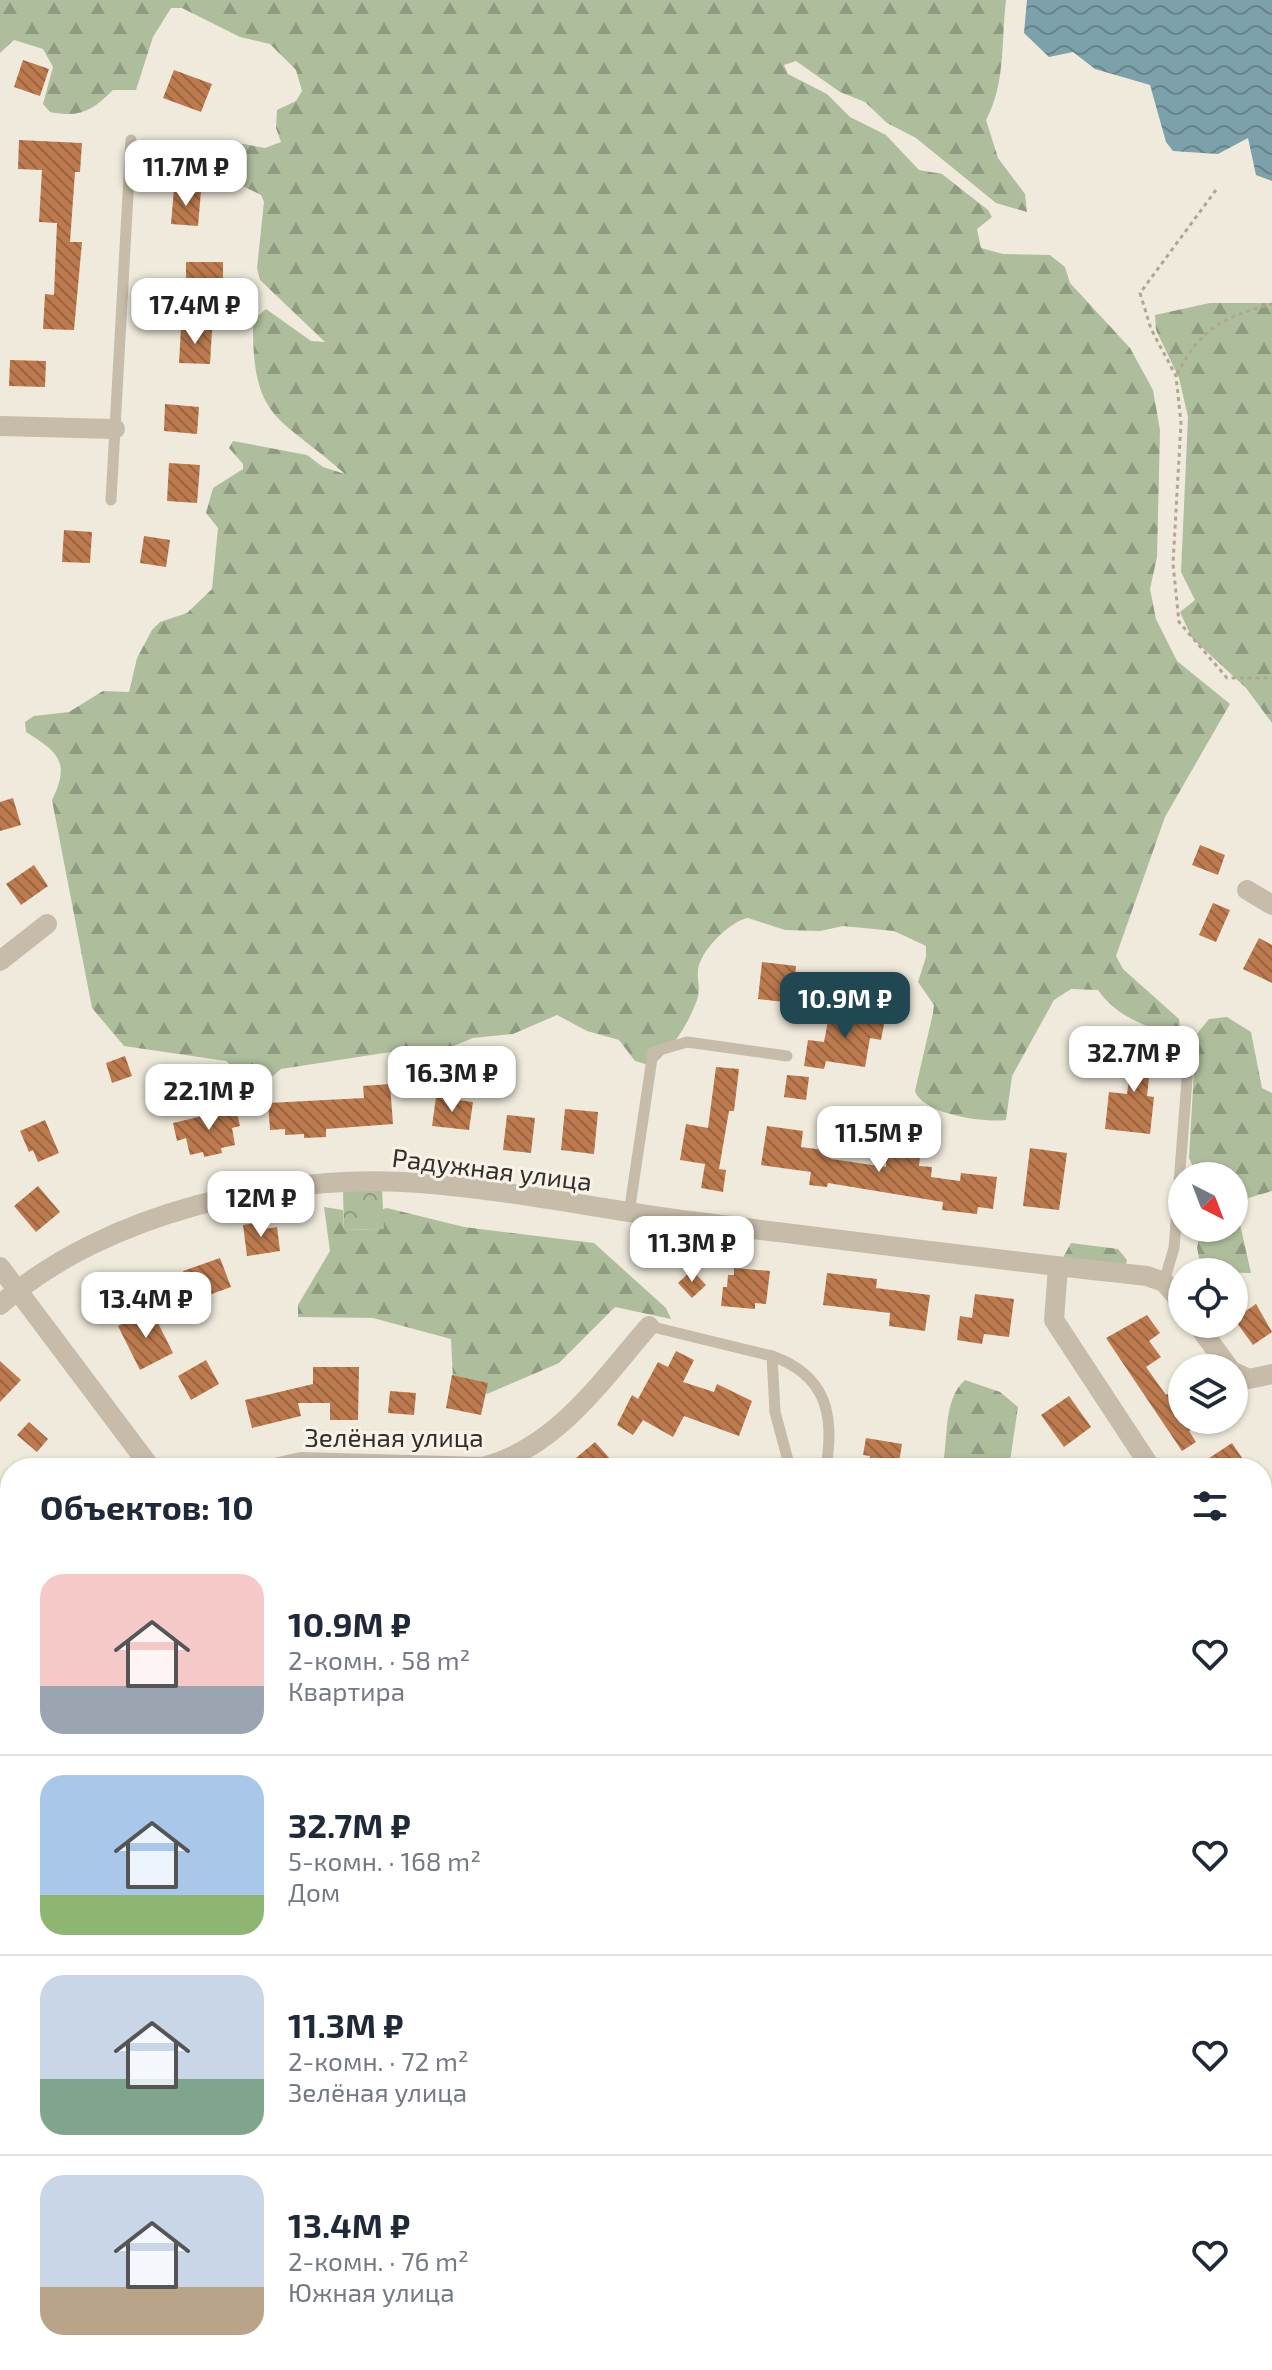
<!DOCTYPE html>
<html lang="ru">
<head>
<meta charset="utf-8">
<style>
	:root { --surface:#fff; --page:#f2f2f3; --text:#1f2937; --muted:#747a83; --line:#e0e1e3; --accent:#214753 }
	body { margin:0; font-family:"Exo 2",sans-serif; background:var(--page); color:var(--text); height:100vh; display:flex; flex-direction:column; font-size:30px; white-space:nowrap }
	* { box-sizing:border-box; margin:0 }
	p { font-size:26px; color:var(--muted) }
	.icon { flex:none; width:44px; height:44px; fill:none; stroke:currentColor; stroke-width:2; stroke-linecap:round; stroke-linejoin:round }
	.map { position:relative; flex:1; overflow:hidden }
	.details { position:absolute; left:0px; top:1458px; width:1272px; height:912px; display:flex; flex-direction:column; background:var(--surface); border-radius:32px 32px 0 0; box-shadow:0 2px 6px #0004 }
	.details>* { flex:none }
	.needle { width:52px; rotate:138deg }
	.tools { position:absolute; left:1168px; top:1162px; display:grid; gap:16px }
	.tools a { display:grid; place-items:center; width:80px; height:80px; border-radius:50%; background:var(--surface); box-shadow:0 2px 6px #0004; font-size:40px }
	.price { position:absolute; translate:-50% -68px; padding:0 18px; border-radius:16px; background:#fff; color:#222; font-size:26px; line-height:52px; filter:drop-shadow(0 2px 4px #0008) }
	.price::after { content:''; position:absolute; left:50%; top:48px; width:24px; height:18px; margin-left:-12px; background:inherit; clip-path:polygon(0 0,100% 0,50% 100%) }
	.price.current { background:var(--accent); color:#fff }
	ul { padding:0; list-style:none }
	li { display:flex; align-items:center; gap:24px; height:200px; padding:0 40px }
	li+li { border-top:2px solid var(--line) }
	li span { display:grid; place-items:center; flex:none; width:224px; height:160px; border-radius:24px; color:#555 }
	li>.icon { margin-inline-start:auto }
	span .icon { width:96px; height:96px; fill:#fffc; stroke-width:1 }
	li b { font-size:34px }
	h2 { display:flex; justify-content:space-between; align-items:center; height:96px; padding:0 40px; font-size:34px }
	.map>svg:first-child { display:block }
	.forest { fill:url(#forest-firs) }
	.park { fill:url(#park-crowns) }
	.water { fill:url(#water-waves) }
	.building { fill:url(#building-back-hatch) }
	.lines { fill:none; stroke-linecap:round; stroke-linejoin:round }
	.path { stroke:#b2a693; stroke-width:3; stroke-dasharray:4 4; stroke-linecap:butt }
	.lane { stroke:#c7bba9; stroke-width:11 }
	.street { stroke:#c7bba9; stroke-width:20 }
	.secondary { stroke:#9a8b7b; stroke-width:20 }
	.labels { text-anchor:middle; stroke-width:6; stroke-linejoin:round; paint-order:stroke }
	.street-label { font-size:26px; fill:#352e28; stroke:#f8f3e8 }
</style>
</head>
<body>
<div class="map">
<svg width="1272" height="2370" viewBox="0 0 1272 2370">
	<defs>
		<pattern id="forest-firs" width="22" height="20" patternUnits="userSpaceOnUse" patternTransform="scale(2)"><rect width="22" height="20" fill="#aebe9d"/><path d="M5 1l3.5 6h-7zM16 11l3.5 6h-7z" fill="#8e9b80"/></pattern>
		<pattern id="park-crowns" width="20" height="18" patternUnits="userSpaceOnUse" patternTransform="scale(2)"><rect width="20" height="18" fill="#aebe9d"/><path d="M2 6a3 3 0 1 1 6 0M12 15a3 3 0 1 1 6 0" fill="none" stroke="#8e9b80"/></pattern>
		<pattern id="water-waves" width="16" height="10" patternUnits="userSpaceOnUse" patternTransform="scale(2)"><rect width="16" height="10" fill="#7da1aa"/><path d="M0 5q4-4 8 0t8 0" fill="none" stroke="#67848a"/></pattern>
		<pattern id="building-back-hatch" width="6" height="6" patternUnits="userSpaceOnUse" patternTransform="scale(2)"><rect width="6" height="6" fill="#bc7a4e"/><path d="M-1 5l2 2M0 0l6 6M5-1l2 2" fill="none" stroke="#9a6441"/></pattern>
	</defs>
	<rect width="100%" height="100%" fill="#f0eadc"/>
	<!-- forest -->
	<g class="forest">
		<path d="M0,0H1006C1001,41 1006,83 986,120L998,158L1025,194L1027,212L996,203L916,138L887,123L865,102L840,92L796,61L784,65L788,74L827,94L850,117L886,135L919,170L942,174L988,210L992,217L977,229L981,248L1003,254L1050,255L1065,267L1070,283L1130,348L1153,390L1160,430L1157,557L1150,589L1156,619L1177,661L1230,704L1165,817L1116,956L1123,969L1179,1019L1180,1028L1175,1033C1146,1029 1114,1014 1098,990L1071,989L1054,1000L1012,1076L1006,1120C984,1123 922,1114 915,1091L933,1013L934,1005L918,982L926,957V946L894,931L843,926L820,931L785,930L748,918C730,921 700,951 698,970C697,981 701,989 697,1000C687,1027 673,1047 652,1066L635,1061L619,1040L587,1031L557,1015L513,1034L473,1038L439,1052L397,1051L281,1069L252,1094L245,1091L239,1072L226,1061L124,1046L92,1008L52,800C71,762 58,752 26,732L25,722L34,716L69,712L103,691L129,692L137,658L152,630L160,622L187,613L212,589L218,528L206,513L213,488L243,469V464L229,448L233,441L307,455L323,467L345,474C278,414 252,422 253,320L266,309L311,341L325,342L260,280L257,268L264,202L261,195L232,181L217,164L219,152L232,142L265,148L281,142L276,128L277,110L296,101L302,91L296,70L270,44L240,37L182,8H171L153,37L136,90H113C92,111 80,118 50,112L43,104L53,67L43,49L14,40L0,53Z"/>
		<polygon points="1210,303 1272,303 1272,723 1246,688 1192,638 1180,612 1195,600 1181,572 1188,417 1179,378 1156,330 1155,315"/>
		<polygon points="1227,1017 1251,1032 1262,1088 1272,1093 1272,1191 1235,1202 1251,1273 1202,1272 1197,1248 1201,1228 1234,1228 1234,1176 1197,1176 1189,1158 1196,1035 1209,1019"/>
		<polygon points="324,1207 343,1210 344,1230 383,1229 383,1209 387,1208 464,1227 594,1243 666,1308 671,1319 615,1307 559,1363 487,1394 453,1379 451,1339 373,1318 298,1317 298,1305 330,1251"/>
		<polygon points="1071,1243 1118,1249 1127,1260 1126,1264 1060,1263"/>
		<path d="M965,1380L1000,1392L1018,1407L1009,1468H942C949,1441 942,1400 965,1380Z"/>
		<polygon points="468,2360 594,2360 590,2370 462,2370"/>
		<polygon points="624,2360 850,2360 895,2370 642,2370"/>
	</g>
	<!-- park -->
	<polygon class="park" points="382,1189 384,1229 344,1230 343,1191"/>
	<!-- water -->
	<polygon class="water" points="1027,0 1272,0 1272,181 1256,175 1248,138 1218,154 1173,151 1166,142 1150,85 1095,69 1073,52 1049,57 1024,33"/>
	<!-- building -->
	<g class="building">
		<polygon points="23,60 49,69 40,96 14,87"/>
		<polygon points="174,70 212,84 201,112 163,98"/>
		<polygon points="19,140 82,143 80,172 75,172 70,242 82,242 74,330 43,329 45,294 54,295 57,223 39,222 42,170 18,169"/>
		<polygon points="174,189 201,191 198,226 171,224"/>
		<polygon points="186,262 223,262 223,290 186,289"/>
		<polygon points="181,328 212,330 210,364 179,363"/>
		<polygon points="10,360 46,361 45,387 9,386"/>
		<polygon points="165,404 199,407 197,434 164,431"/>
		<polygon points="169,463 200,465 197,503 167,501"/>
		<polygon points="64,530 92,532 90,563 62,562"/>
		<polygon points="144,536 170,540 166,567 140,563"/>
		<polygon points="13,798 21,825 0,831 0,802"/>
		<polygon points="1200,845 1225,855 1218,875 1192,865"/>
		<polygon points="34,865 48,886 21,905 6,884"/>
		<polygon points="1213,903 1230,910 1216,942 1199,935"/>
		<polygon points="1259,938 1272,945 1272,983 1243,969"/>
		<polygon points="762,962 796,966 793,1003 758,999"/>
		<polygon points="830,1010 885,1019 881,1040 870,1038 865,1067 826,1061 824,1069 804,1066 808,1040 824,1042"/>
		<polygon points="1134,1040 1153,1042 1152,1054 1157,1054 1155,1069 1150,1068 1147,1096 1154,1097 1150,1134 1105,1129 1109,1092 1127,1094 1131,1066 1127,1065"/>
		<polygon points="125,1056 132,1076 112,1083 106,1063"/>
		<polygon points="716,1067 739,1069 734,1111 729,1111 719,1169 726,1170 723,1192 701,1188 705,1164 680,1160 686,1124 708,1128"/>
		<polygon points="787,1075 809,1077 806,1100 784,1097"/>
		<polygon points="390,1084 393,1124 326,1129 326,1137 304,1138 304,1134 285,1135 285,1129 270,1130 268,1103 364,1098 363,1086"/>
		<polygon points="436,1097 473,1102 469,1130 432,1126"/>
		<polygon points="236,1108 240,1126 232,1128 235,1145 221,1148 222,1153 204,1157 203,1152 190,1155 186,1138 177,1141 173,1123"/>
		<polygon points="565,1109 598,1112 594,1154 561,1150"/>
		<polygon points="507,1115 535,1118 531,1153 503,1150"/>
		<polygon points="45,1120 59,1153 38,1162 33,1150 29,1152 20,1131"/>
		<polygon points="767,1126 803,1131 801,1147 832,1151 831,1159 886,1167 887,1151 920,1155 919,1166 932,1167 931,1177 960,1181 961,1173 997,1177 993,1209 978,1207 977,1214 942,1210 943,1202 828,1183 827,1187 809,1185 811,1172 761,1165"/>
		<polygon points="1030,1148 1067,1153 1059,1210 1023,1206"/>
		<polygon points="38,1186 60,1212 36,1232 14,1206"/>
		<polygon points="263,1222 264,1229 277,1227 280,1251 247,1256 243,1225"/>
		<polygon points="220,1258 231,1287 195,1300 183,1271"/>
		<polygon points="734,1268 770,1271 766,1304 755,1303 755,1309 721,1306 723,1287 727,1287 728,1275 734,1275"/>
		<polygon points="692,1270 706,1285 692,1298 678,1283"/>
		<polygon points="827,1273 877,1279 876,1288 930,1295 925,1331 889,1326 890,1313 823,1305"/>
		<polygon points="975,1294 1014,1299 1009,1337 984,1334 982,1344 957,1340 960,1316 972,1318"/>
		<polygon points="1256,1304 1272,1332 1253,1345 1234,1319"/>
		<polygon points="151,1309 173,1353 140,1370 118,1326"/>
		<polygon points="1147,1315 1160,1333 1149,1341 1161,1357 1146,1367 1166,1395 1182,1384 1182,1420 1206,1420 1189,1431 1196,1442 1182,1451 1106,1338"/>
		<polygon points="676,1351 694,1360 683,1382 714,1392 717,1384 752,1401 739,1436 684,1416 673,1437 643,1420 633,1435 617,1425 632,1395 638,1399 658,1362 668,1367"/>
		<polygon points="206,1360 219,1384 191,1400 178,1376"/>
		<polygon points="0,1361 21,1380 0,1402"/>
		<polygon points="313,1367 359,1367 358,1420 330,1420 330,1403 298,1403 301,1416 252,1428 245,1400 313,1384"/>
		<polygon points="452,1375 488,1383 481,1415 446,1408"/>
		<polygon points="390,1391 416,1393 414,1415 388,1413"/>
		<polygon points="1069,1396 1091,1427 1064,1447 1041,1415"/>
		<polygon points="29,1422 48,1439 37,1452 17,1435"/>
		<polygon points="866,1438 902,1444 898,1468 868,1468 870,1456 863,1455"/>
		<polygon points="595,1442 612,1461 604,1468 564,1468"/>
		<polygon points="1232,1443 1244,1461 1235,1468 1194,1468"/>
	</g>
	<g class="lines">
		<!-- path -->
		<g class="path">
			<polyline points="1216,190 1140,293 1151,329 1176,376 1181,423 1173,564 1179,622 1227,678 1272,678"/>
			<path d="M1177,374C1200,329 1225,316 1272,304"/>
			<polyline points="952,2360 1178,2370"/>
		</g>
		<!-- lane -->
		<g class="lane">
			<polyline points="111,500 131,140"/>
			<polyline points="629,1213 653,1052 687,1042 787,1056"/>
			<polyline points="1164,1282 1174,1248 1189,1054"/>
			<polyline points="649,1326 772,1356 775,1412 790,1468"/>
			<path d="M772,1356C826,1375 835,1414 826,1468"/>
			<polyline points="522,1454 529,1468"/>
		</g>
		<!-- street -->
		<g class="street">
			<polyline points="0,426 115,429"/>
			<polyline points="1247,890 1272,905"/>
			<polyline points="0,961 47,924"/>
			<polyline points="0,1267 151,1468"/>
			<polyline points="1058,1267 1054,1320 1151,1468"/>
			<path d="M0,1305C105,1212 283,1172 420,1183C510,1190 600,1209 690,1221C842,1240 994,1260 1147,1276L1164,1282L1182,1303"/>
			<polyline points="1197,1324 1229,1368"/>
			<polyline points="1234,1372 1249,1379 1272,1374"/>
			<path d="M275,1468L301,1462L482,1467C556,1449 601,1381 649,1326"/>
			<polyline points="1262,1611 1272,1618"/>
			<polyline points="0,1714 10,1712"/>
			<polyline points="0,2028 10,2027"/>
			<polyline points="88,2360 88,2370"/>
		</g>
		<!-- secondary -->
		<g class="secondary">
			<polyline points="0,1885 10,1884"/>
			<polyline points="1262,1983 1272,1985"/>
		</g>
	</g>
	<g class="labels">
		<!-- street labels -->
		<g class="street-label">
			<text transform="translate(492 1170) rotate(7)" y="9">Радужная улица</text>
			<text x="394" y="1447">Зелёная улица</text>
		</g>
	</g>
</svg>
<div class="tools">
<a><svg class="needle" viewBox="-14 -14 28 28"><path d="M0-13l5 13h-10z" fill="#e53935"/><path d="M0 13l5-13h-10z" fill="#747a83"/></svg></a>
<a><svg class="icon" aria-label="locate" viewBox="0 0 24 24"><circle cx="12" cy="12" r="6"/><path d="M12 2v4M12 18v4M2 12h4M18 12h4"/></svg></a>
<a><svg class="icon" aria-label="layers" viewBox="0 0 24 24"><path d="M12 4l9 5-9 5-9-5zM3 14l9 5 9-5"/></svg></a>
</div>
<b class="price" style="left:186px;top:208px">11.7M ₽</b>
<b class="price" style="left:195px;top:346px">17.4M ₽</b>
<b class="price current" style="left:845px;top:1040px">10.9M ₽</b>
<b class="price" style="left:1134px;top:1094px">32.7M ₽</b>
<b class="price" style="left:452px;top:1114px">16.3M ₽</b>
<b class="price" style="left:209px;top:1132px">22.1M ₽</b>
<b class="price" style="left:879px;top:1174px">11.5M ₽</b>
<b class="price" style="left:261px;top:1239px">12M ₽</b>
<b class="price" style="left:692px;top:1284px">11.3M ₽</b>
<b class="price" style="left:146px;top:1340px">13.4M ₽</b>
<section class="details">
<h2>Объектов: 10<svg class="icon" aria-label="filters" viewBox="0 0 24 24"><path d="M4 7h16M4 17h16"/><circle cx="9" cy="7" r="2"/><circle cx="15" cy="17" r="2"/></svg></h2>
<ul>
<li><span style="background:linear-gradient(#f6c9c9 70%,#9aa5b1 0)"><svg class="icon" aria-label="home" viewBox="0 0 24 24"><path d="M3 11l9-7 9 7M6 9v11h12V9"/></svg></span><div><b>10.9M ₽</b><p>2-комн. · 58 m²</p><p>Квартира</p></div><svg class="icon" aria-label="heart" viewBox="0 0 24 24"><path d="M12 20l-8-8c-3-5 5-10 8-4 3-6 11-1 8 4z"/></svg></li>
<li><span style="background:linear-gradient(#a9c7e8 75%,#8fb573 0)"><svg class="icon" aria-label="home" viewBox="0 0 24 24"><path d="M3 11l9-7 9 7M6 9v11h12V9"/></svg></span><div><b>32.7M ₽</b><p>5-комн. · 168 m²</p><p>Дом</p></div><svg class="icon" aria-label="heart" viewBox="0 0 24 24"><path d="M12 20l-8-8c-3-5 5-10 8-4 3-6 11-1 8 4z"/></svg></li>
<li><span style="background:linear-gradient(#c9d6e8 65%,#7fa58c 0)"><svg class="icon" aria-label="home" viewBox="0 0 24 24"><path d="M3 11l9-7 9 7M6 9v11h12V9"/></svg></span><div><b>11.3M ₽</b><p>2-комн. · 72 m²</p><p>Зелёная улица</p></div><svg class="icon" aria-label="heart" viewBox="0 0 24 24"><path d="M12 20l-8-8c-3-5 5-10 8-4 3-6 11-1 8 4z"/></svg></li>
<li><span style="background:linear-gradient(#c9d6e8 70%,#b9a48a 0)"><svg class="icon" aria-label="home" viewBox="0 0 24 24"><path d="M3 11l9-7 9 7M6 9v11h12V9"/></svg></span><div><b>13.4M ₽</b><p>2-комн. · 76 m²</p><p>Южная улица</p></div><svg class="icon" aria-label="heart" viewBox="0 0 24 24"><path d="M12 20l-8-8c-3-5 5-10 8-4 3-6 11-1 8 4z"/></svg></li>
</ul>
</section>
</div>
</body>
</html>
